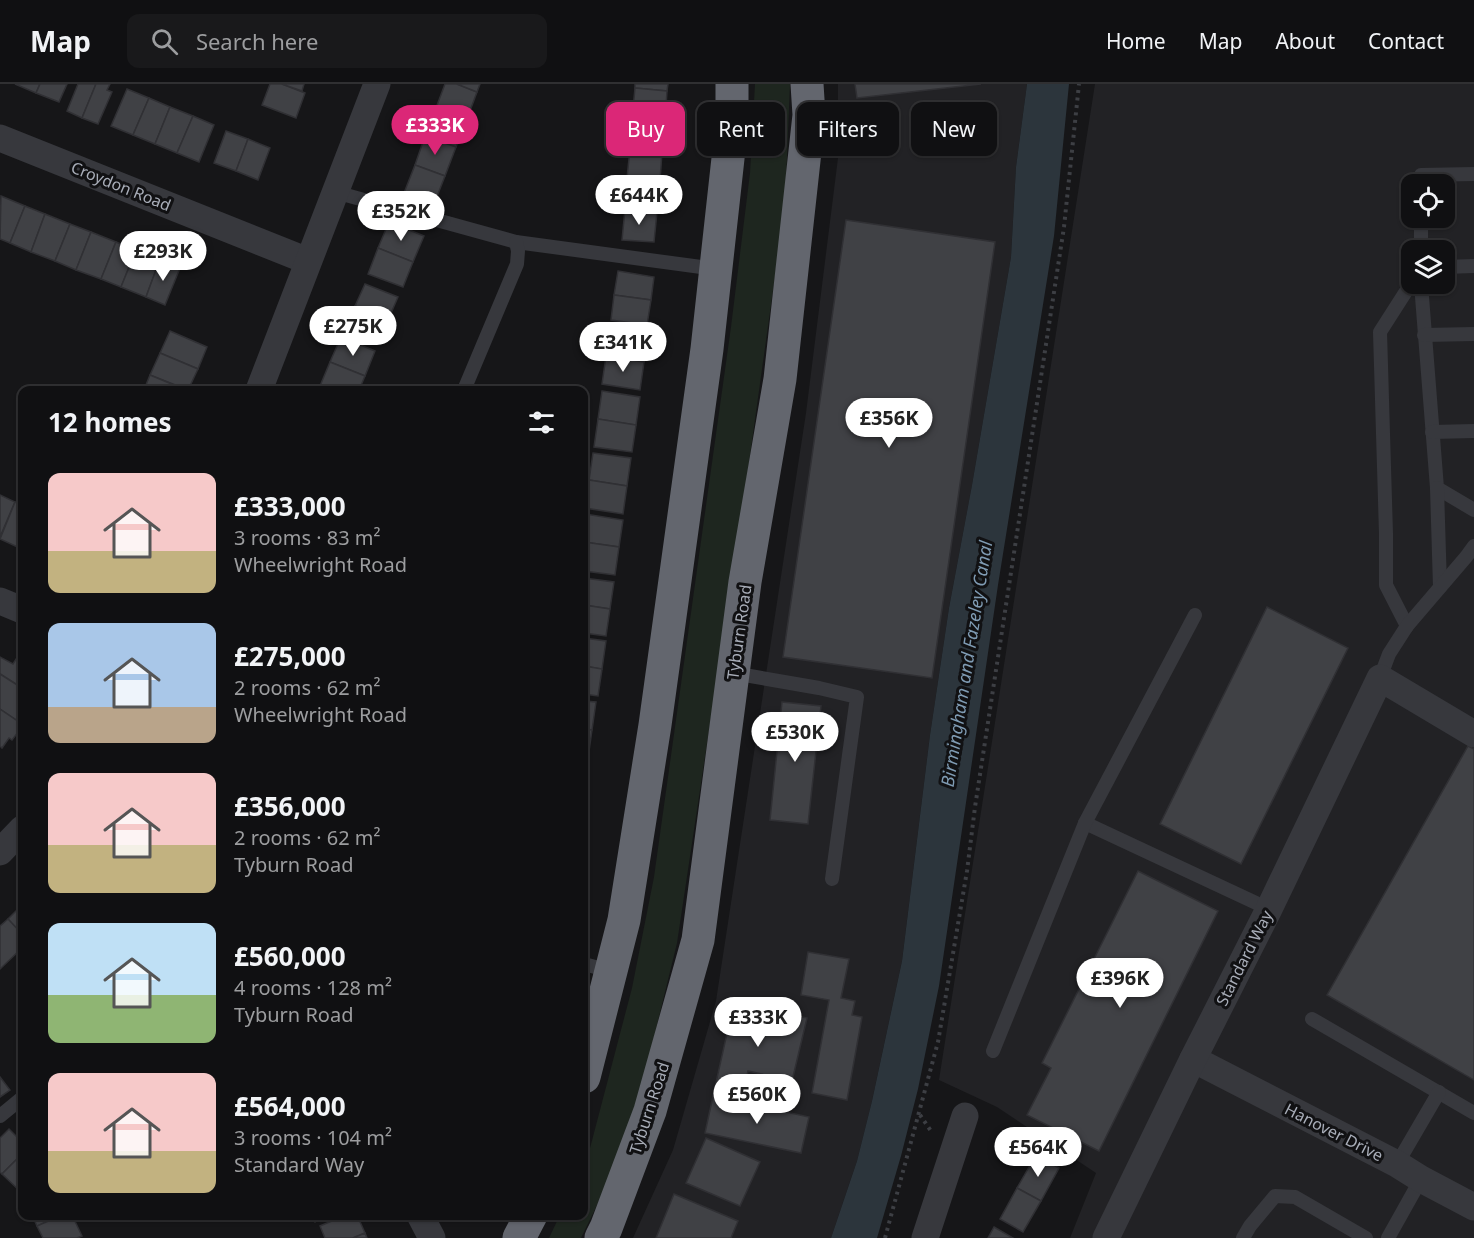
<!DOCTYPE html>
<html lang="en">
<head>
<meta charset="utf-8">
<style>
	:root { --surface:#101012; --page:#19191b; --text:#f1f3f6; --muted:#9c9d9f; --line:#303032; --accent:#db2777 }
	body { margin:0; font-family:"Noto Sans",sans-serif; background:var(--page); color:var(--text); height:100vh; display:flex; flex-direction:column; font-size:22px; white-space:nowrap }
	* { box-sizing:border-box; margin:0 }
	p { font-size:20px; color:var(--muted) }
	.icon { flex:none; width:33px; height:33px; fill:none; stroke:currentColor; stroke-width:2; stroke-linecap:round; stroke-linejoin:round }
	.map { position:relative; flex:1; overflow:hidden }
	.sheet { position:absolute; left:18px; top:302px; width:570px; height:834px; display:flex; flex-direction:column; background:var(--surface); border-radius:12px; box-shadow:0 2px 4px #0004,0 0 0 2px var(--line) }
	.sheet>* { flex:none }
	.guide { position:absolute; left:606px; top:18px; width:570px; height:54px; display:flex; gap:12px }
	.buttons { position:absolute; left:1401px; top:90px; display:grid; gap:12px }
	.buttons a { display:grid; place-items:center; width:54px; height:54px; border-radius:12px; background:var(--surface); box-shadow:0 2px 4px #0004,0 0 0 2px var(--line); font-size:30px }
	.price { position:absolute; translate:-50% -51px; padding:0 14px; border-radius:21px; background:#fff; color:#222; font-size:20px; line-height:39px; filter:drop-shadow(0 2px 3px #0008) }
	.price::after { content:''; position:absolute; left:50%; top:36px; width:18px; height:14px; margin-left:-9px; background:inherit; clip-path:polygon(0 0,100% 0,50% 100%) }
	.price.selected { background:var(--accent); color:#fff }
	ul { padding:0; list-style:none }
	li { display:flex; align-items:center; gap:18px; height:150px; padding:0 30px }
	li span { display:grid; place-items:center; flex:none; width:168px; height:120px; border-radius:12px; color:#555 }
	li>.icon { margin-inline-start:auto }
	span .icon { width:72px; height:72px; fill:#fffc; stroke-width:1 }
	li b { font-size:26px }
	h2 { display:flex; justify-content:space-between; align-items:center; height:72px; padding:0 30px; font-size:26px }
	.chip { padding:0 21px; border-radius:12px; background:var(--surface); box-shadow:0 2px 4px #0004,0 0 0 2px var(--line); font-size:21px; line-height:54px }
	.chip.selected { background:var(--accent); color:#fff }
	header { display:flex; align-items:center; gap:36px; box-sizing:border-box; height:84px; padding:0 30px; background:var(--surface); border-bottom:2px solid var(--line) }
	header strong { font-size:28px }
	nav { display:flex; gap:33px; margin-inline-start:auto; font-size:21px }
	.search { width:420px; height:54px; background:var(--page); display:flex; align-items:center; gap:15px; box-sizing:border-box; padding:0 21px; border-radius:12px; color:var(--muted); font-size:22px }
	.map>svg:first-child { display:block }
	.built { fill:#222225; fill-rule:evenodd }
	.green { fill:#1e261f }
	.water { fill:#2c353c }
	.building { fill:#404145; stroke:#303034; stroke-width:1.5 }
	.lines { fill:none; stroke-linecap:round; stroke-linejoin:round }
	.path { stroke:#3d3f44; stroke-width:4; stroke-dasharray:3 4.5; stroke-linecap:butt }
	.lane { stroke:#37383d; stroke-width:14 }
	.street { stroke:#37383d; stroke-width:27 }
	.highway { stroke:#63666e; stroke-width:33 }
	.labels { text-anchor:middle; stroke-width:6; stroke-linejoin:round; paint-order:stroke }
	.street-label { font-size:16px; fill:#a8adb8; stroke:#111113 }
	.water-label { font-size:18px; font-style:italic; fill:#7f9bb3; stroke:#111113 }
</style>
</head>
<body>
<header>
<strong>Map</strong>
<div class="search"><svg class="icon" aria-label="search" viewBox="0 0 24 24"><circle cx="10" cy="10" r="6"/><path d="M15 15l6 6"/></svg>Search here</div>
<nav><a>Home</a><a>Map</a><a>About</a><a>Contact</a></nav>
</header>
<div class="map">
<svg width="1474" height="1154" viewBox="0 0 1474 1154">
	<rect width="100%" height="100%" fill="#161618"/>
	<!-- built -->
	<g class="built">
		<polygon points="838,0 1027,0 1016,83 1011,173 972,401 949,524 930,651 902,877 872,1017 857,1077 831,1154 633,1154 673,1066 716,917 806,329 838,74"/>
		<path d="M1095,0H1474V1154H1070L1096,1089L997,1023L939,996ZM1412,100H1444V134H1412ZM1412,166H1444V200H1412Z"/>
	</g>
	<!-- green -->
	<polygon class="green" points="755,0 790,0 785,120 747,393 677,859 645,990 618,1078 581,1154 549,1154 560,1131 584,1131 584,1081 589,1068 632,904 654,793 731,243 750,89"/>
	<!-- water -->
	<polygon class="water" points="1027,0 1069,0 1054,152 998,501 939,902 918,1005 901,1072 877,1154 831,1154 857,1077 872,1017 902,877 930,651 949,524 972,401 1011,173 1016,83"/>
	<!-- building -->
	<g class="building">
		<polygon points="15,0 40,0 36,9"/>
		<polygon points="40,0 67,0 59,18 36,9"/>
		<polygon points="78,0 96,0 82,34 67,27"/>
		<polygon points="96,0 110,0 107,6 112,8 98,40 82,34"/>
		<polygon points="270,0 282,0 305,9 296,34 262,21"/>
		<polygon points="282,0 304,0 302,7"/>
		<polygon points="445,0 457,0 477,8 467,35 436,24"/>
		<polygon points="457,0 480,0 477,8"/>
		<polygon points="635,0 668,0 667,7 635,4"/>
		<polygon points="855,0 981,0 857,14"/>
		<polygon points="635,4 667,7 665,38 632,35"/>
		<polygon points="127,5 149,14 133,51 111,42"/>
		<polygon points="149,14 170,23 155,60 133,51"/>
		<polygon points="170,23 193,32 177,69 155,60"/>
		<polygon points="436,24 467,35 456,63 425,52"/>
		<polygon points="193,32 214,41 199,78 177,69"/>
		<polygon points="632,35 665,38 662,68 630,65"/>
		<polygon points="226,47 248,55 236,87 214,79"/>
		<polygon points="425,52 456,63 445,92 415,81"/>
		<polygon points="248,55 270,64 258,96 236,87"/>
		<polygon points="630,65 662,68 660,97 627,94"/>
		<polygon points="415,81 445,92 434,120 404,109"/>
		<polygon points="627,94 660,97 657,128 625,125"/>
		<polygon points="1,112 25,122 10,159 0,155"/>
		<polygon points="25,122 45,130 31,168 10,159"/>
		<polygon points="625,125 657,128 654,158 622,156"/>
		<polygon points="45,130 70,140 55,177 31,168"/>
		<polygon points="846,136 995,158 932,594 783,573"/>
		<polygon points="389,138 424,152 413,178 378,164"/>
		<polygon points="70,140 91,148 76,186 55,177"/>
		<polygon points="91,148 116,158 101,195 76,186"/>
		<polygon points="116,158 136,166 121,203 101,195"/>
		<polygon points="378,164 413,178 403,203 368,190"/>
		<polygon points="136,166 160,175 146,213 121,203"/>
		<polygon points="160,175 180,184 165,221 146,213"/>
		<polygon points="618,187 654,193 651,216 614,211"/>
		<polygon points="365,200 398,213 388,236 355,222"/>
		<polygon points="614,211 651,216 647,241 611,236"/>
		<polygon points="355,222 388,236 379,258 346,245"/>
		<polygon points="610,244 648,250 644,278 606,272"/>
		<polygon points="170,247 207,263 198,285 160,269"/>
		<polygon points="341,253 375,267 365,292 330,278"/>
		<polygon points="160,269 198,285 188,306 150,291"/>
		<polygon points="606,272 644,278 640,306 602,300"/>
		<polygon points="330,278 365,292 359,306 329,306 320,302"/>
		<polygon points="150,291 186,306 144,306"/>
		<polygon points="602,307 640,313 636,341 598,335"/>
		<polygon points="598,335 636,341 632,368 594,363"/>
		<polygon points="593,369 631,374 627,402 589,396"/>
		<polygon points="589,396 627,402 623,430 585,424"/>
		<polygon points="0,411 15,418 0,453"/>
		<polygon points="15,418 22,421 22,465 0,455"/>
		<polygon points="585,430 623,436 619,463 584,458"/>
		<polygon points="584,458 619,463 615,491 584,487"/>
		<polygon points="584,494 614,498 610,525 584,521"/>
		<polygon points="584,521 610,525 606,552 584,549"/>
		<polygon points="1267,523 1348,564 1241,780 1160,740"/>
		<polygon points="584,554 606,557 602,585 584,582"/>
		<polygon points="20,569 22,570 22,604 0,590 0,573 13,580"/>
		<polygon points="584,582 602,585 598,612 584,610"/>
		<polygon points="0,590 22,604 22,640 0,625"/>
		<polygon points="584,617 596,618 592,646 584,645"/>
		<polygon points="782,618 821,622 808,740 770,736"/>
		<polygon points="0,625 22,640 22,643 12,656 9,654 2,664 0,662"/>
		<polygon points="584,645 592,646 588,674 584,673"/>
		<polygon points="1468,662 1474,665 1474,996 1327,911"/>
		<polygon points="584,679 588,680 584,707"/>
		<polygon points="1138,787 1218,827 1099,1067 1027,1031 1051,984 1042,979"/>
		<polygon points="22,821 22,850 8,835"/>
		<polygon points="8,835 22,850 22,864 0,885 0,842"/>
		<polygon points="808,868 849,875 841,914 855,917 852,931 862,933 847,1016 812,1009 829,916 801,911"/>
		<polygon points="734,918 807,934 792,997 748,987 741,1018 713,1012"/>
		<polygon points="0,993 10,1006 0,1013"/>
		<polygon points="713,1012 809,1033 801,1069 705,1049"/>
		<polygon points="9,1045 22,1058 22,1070 2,1090 0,1088 0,1054"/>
		<polygon points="706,1054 760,1078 740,1122 686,1099"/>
		<polygon points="22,1070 22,1109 2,1090"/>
		<polygon points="1036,1071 1059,1084 1041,1117 1017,1104"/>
		<polygon points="1017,1104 1041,1117 1023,1148 1000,1135"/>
		<polygon points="674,1110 738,1137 731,1154 656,1154"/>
		<polygon points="32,1131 62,1131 37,1142"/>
		<polygon points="62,1131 72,1131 82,1152 77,1154 43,1154 37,1142"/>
		<polygon points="311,1131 327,1131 315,1138"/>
		<polygon points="346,1131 357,1131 365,1149 353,1154 325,1154 320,1142"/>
		<polygon points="994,1143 1013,1154 988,1154"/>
		<polygon points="365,1149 367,1154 353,1154"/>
	</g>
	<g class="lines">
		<!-- path -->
		<g class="path">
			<polyline points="920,1031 931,1047"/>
			<polyline points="885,1154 938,958 967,787 975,723 1064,143 1079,0"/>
		</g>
		<!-- lane -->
		<g class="lane">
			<polyline points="1421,100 1421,91 1474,90"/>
			<polyline points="335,108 516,158 716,185"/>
			<polyline points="1421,134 1421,166"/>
			<polyline points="1444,183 1474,182"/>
			<polyline points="1421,200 1437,404 1474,426"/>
			<polyline points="1424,251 1474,250"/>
			<polyline points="464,306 517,180 518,167 516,158"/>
			<polyline points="1432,348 1474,347"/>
			<polyline points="1437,404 1440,503"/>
			<polyline points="1407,542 1386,501 1386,450 1380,248 1412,198"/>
			<polyline points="733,589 819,604 857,613 832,795"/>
			<polyline points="1380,594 1389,570 1407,542 1466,473 1474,462"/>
			<polyline points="1085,739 1269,825"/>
			<polyline points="584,880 610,887"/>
			<polyline points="1312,935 1474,1029"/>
			<polyline points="993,967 1085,739 1195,531"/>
			<polyline points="0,1032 22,1014"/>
			<polyline points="1397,1080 1439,1008"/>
			<polyline points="1243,1154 1250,1142 1275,1112 1295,1113 1366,1154"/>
			<polyline points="1388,1154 1421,1095"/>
		</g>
		<!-- street -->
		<g class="street">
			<polyline points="0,54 308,177"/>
			<polyline points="259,306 377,0"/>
			<polyline points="0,517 22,526"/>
			<polyline points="0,768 22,745"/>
			<polyline points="1193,975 1397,1080 1421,1095 1474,1123"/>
			<polyline points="420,1131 432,1154"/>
			<polyline points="925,1154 965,1032"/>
			<polyline points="1106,1154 1193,975 1269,825 1380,594 1474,650"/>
		</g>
		<!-- highway -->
		<g class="highway">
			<polyline points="584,993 624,836 655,641 707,265 732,38 732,0"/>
			<polyline points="519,1154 531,1131"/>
			<polyline points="601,1154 606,1144 650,1027 698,856 745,498 780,295 809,31 807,0"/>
		</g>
	</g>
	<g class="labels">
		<!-- street labels -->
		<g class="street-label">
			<text transform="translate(121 102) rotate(22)" y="6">Croydon Road</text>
			<text transform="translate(739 548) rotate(-82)" y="6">Tyburn Road</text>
			<text transform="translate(1244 874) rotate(-63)" y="6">Standard Way</text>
			<text transform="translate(649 1024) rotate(-72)" y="6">Tyburn Road</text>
			<text transform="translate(1334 1048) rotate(27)" y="6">Hanover Drive</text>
		</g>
		<!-- water labels -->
		<g class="water-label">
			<text transform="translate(967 580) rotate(-81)" y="6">Birmingham and Fazeley Canal</text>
		</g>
	</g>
</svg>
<div class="buttons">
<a><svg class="icon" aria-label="locate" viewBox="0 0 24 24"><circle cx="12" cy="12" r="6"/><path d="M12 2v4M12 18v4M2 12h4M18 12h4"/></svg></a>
<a><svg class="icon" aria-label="layers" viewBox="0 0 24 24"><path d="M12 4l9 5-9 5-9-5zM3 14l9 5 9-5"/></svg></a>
</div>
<b class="price selected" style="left:435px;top:72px">£333K</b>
<b class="price" style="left:639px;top:142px">£644K</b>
<b class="price" style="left:401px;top:158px">£352K</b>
<b class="price" style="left:163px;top:198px">£293K</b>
<b class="price" style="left:353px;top:273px">£275K</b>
<b class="price" style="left:623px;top:289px">£341K</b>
<b class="price" style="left:889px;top:365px">£356K</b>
<b class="price" style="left:795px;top:679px">£530K</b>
<b class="price" style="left:1120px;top:925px">£396K</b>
<b class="price" style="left:758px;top:964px">£333K</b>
<b class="price" style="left:757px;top:1041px">£560K</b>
<b class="price" style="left:1038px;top:1094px">£564K</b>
<div class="guide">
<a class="chip selected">Buy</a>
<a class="chip">Rent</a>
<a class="chip">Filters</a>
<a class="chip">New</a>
</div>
<section class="sheet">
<h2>12 homes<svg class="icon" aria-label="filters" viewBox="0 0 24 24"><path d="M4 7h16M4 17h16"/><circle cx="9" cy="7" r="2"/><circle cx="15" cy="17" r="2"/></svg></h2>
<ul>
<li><span style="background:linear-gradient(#f6c9c9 65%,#c2b280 0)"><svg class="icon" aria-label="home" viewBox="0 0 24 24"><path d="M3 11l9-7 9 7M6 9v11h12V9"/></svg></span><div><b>£333,000</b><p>3 rooms · 83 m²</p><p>Wheelwright Road</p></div></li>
<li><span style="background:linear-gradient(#a9c7e8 70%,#b9a48a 0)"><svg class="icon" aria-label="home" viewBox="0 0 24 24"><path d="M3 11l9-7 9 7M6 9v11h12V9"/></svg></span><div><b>£275,000</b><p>2 rooms · 62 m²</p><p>Wheelwright Road</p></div></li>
<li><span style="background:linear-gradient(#f6c9c9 60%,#c2b280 0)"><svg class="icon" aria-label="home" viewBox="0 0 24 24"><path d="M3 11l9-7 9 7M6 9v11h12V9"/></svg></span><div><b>£356,000</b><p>2 rooms · 62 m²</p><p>Tyburn Road</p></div></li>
<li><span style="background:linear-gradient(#bfe0f5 60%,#8fb573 0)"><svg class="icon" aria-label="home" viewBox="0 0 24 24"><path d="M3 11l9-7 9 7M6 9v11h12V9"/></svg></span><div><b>£560,000</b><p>4 rooms · 128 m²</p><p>Tyburn Road</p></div></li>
<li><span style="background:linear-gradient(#f6c9c9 65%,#c2b280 0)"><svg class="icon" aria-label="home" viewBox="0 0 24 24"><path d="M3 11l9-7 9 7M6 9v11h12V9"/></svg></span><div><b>£564,000</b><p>3 rooms · 104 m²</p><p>Standard Way</p></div></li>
</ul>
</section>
</div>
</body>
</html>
